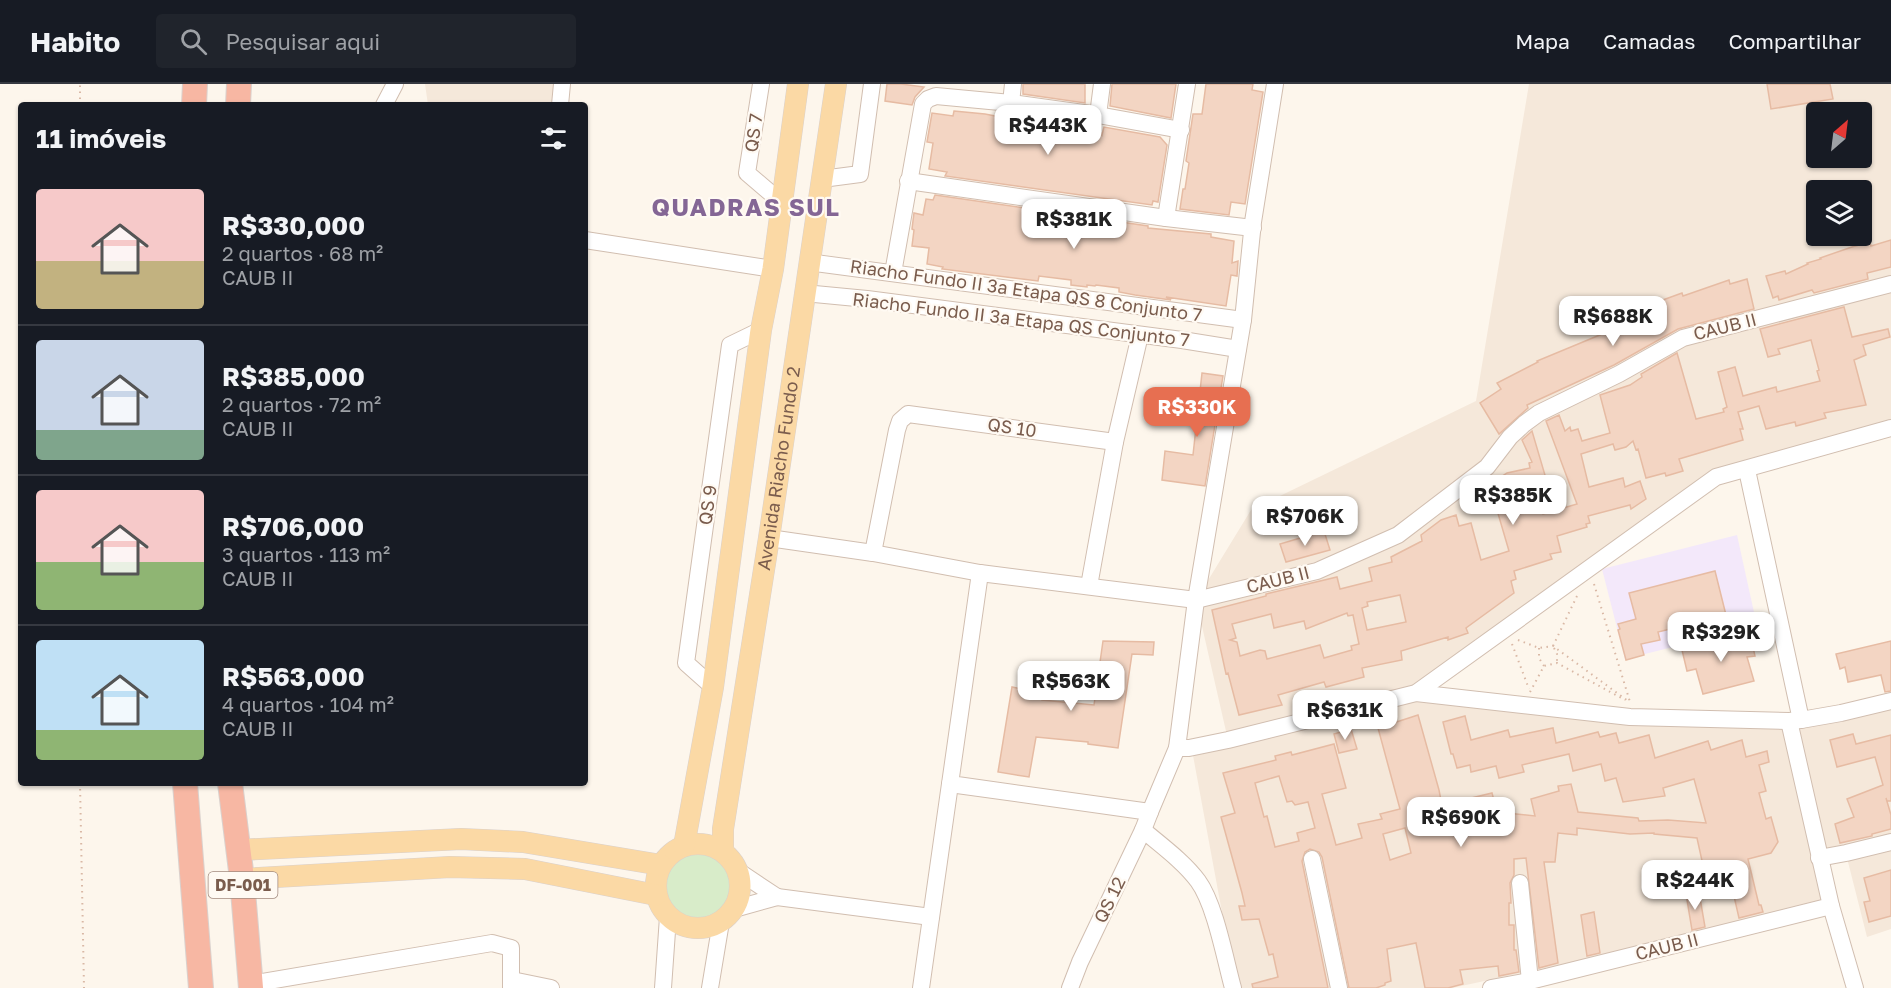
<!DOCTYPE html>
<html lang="pt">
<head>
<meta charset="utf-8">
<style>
	:root { --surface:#171b24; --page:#20242c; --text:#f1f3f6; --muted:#9ea1a6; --line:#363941; --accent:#e76f51 }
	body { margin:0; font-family:"Golos Text",sans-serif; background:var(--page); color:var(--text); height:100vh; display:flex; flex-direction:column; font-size:22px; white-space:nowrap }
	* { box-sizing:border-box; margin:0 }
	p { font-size:20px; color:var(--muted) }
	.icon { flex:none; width:33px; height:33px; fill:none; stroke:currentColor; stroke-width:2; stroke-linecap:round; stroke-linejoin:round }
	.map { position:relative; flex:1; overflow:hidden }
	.details { position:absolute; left:18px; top:18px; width:570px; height:684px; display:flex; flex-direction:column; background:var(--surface); border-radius:6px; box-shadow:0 2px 4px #0004 }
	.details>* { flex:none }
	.needle { width:39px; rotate:28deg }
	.fabs { position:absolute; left:1806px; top:18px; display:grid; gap:12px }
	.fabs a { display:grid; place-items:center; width:66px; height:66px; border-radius:6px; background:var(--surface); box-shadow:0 2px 4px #0004; font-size:30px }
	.price { position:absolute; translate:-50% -51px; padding:0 14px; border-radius:12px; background:#fff; color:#222; font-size:20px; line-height:39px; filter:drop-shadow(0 2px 3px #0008) }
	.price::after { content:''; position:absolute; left:50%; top:36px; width:18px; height:14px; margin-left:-9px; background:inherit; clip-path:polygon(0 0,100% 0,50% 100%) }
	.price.selected { background:var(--accent); color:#fff }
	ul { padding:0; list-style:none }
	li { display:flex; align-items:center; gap:18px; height:150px; padding:0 18px }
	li+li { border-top:2px solid var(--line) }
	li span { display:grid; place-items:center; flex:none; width:168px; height:120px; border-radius:6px; color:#555 }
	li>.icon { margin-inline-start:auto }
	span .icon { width:72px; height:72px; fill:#fffc; stroke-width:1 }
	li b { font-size:26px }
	h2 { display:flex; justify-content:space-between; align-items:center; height:72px; padding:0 18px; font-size:26px }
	header { display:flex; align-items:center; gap:36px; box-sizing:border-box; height:84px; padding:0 30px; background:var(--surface); border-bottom:2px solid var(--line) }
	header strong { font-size:28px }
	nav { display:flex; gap:33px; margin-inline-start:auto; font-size:21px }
	.search { width:420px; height:54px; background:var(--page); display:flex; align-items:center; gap:15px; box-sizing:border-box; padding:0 21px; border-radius:6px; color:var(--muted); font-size:22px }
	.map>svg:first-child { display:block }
	.residential { fill:#f5e8da; fill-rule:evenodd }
	.education { fill:#f3e8fa }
	.green { fill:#d8ecc9 }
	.building { fill:#f3d5c3; stroke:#e6bba3; stroke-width:1.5; fill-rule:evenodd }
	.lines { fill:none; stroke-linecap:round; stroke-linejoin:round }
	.minor-casing { stroke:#d1beb0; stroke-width:18 }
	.major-casing { stroke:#dad1cd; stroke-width:22 }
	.highway-casing { stroke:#dad1cd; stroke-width:26 }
	.path { stroke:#d9b8a5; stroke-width:2; stroke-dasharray:1.5 4.5; stroke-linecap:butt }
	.minor { stroke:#fff; stroke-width:16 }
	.major { stroke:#fbd9a5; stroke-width:21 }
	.highway { stroke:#f7b7a3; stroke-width:24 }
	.labels { text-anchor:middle; stroke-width:4.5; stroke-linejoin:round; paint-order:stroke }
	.shield { fill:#fffaf3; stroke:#a28b7f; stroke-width:1.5 }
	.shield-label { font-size:16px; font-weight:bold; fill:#7a5c4d }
	.street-label { font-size:18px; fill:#7a5c4d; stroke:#fffaf3 }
	.district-label { font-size:24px; font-weight:bold; letter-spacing:1.5px; fill:#846695; stroke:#fffaf3 }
</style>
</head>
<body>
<header>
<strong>Habito</strong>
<div class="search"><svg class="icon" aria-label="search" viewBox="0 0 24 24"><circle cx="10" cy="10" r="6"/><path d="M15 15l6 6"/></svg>Pesquisar aqui</div>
<nav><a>Mapa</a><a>Camadas</a><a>Compartilhar</a></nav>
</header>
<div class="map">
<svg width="1891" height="904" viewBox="0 0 1891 904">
	<rect width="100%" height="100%" fill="#fdf6ec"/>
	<!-- residential -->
	<g class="residential">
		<polygon points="425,0 565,0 564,21 428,21"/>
		<path d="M1529,0H1891V346L1714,392L1417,609L1789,637L1891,608V845L1867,853L1846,770L1820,774L1831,822L1452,904H1236L1192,666L1228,656L1196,516L1251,426L1476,317ZM1816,28H1862V74H1816ZM1816,106H1862V152H1816ZM1390,454L1317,487L1208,512Z"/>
	</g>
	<!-- education -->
	<polygon class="education" points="1737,451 1757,542 1625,575 1602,485"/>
	<!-- green -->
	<circle class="green" cx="698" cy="802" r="32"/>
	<!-- building -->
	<g class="building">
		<polygon points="887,0 901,0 924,3 915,13 912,21 885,17"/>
		<polygon points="1023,0 1085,0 1085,19 1023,10"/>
		<polygon points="1112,0 1176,0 1171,34 1110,22"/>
		<polygon points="1206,0 1253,0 1252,6 1263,8 1245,120 1231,118 1229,131 1180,125 1183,105 1185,105 1189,79 1186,77 1193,30 1202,30"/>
		<polygon points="1767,0 1830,0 1833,15 1771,25"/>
		<polygon points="954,27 985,30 1011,35 1012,30 1068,37 1063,42 1100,47 1102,51 1104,43 1160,53 1167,61 1158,118 1153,117 1152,121 945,92 947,88 929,85 933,59 927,58 932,29 953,32"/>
		<polygon points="935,111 1148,142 1148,144 1211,150 1211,153 1234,157 1232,179 1238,177 1237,192 1231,191 1226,222 1166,213 1171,216 1135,211 1119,208 1119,204 1096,201 1095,202 1087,201 1087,203 1071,201 1071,196 1039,192 1038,197 942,185 943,183 927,180 929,164 912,162 914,146 912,145 914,129 923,131 926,115 933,116"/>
		<polygon points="1891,156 1891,183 1867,189 1868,195 1814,209 1812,206 1779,216 1778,212 1773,214 1766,192 1785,187 1786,190 1808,180 1807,179 1821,175 1820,174 1852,163 1870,158 1871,162"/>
		<polygon points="1747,195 1754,225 1678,245 1614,281 1527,321 1528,324 1499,350 1480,319 1501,305 1497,299 1538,278 1537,277 1607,248 1605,243 1638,225 1682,209 1683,212 1729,196 1730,200"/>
		<path d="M1844,223L1852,253L1888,245L1890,253L1863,261L1866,271L1854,276L1866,321L1824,329L1826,334L1796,342L1795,338L1766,345L1759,322L1738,328L1743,345H1740L1743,356L1679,375L1683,387L1666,392L1665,389L1646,394L1638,365L1636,366L1633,357L1626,363L1615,366L1613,360L1581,370L1589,403L1623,394L1625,403L1640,397L1646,415L1631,425L1630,421L1588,432L1590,439L1586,440L1587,443L1557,452L1561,468L1550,470L1552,475L1514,487L1516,495L1511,497L1514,509L1466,544L1468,549L1448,556V553L1401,567L1402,576L1362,584L1364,593L1326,603L1324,598L1278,611L1282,621L1239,631L1228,589L1226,590L1212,526L1266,512V510L1270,509L1337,493L1340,505L1372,497L1369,484L1392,478L1391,473L1422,457L1421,451L1441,436L1456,431L1459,442L1471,439L1481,476L1509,467L1497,426L1489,428L1483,405L1507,389L1530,384L1529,379L1532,378L1522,356L1532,347L1547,398L1535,401L1543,430L1577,420L1546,337L1559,331L1565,347L1570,343L1571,347L1578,345L1582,357L1610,349L1600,311L1630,301L1642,293L1641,290L1677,269L1696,335L1724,328L1723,325L1727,323L1718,288L1735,283L1743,312L1776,303L1777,308L1820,297L1817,287L1819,286L1811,256L1778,265L1780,270L1768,273L1760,245ZM1400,511L1406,538L1367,546L1362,524L1368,522L1367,518ZM1347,529L1348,532L1353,531L1359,560L1351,562L1352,566L1324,574L1320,561L1267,575L1265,567L1260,566L1240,572L1237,558L1230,556L1236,554L1232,540L1271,530L1274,544L1304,537L1306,545Z"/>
		<polygon points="1202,289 1223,292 1205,402 1162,396 1165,367 1193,371"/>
		<polygon points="1324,447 1330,466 1286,478 1280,460"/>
		<polygon points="1715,487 1726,531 1658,548 1660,556 1641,560 1644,571 1626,576 1618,546 1620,545 1618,540 1636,535 1629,509"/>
		<polygon points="1750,550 1755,572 1747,573 1754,597 1703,610 1696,585 1687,587 1682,566"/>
		<polygon points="1103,557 1154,558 1153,571 1132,570 1118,664 1088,660 1088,658 1036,653 1029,693 998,688 1012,603 1043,609 1042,616 1094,621"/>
		<polygon points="1891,557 1891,607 1885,608 1881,591 1848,598 1845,583 1840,585 1836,570"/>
		<path d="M1418,631L1439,706L1444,732L1461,733L1475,729L1471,714L1492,709L1497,728L1535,732L1531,715L1559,707L1558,702L1571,700L1578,728L1638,734L1639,737L1668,736L1706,739L1694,695L1663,704L1665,712L1623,718L1616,694L1605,697L1601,680L1573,687L1569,670L1522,681L1524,688L1499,694L1496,682L1471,688L1470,681L1457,684L1453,670H1451L1443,638L1465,632L1471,656L1508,646L1510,653L1553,644L1556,659L1598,648L1600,653L1616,649L1619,659L1649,651L1655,674L1708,657L1711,666L1742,656L1746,673L1767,667L1769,678L1759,681L1766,707L1759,709L1766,735L1771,733L1778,758L1771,769L1748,775L1759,821H1761L1763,828L1739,834L1731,799L1708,804L1697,754L1654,750V749L1630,750L1577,744V751L1558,749L1555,778H1544L1558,879L1539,884L1526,774L1514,775V791L1510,799L1511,819H1509V841H1514V866H1516L1519,888L1499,892L1498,882L1460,886L1463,900L1448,904H1425L1416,859L1387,865L1391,897L1385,899V901L1376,904H1349L1322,773L1319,768L1310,765L1305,768L1302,777L1328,904H1253L1252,900L1278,893L1273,870L1269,871L1259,835L1242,836L1239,822H1245L1242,809L1221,733L1235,729L1223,689L1276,676L1275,672L1291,668L1292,671L1334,660L1346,704L1322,710L1336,761L1362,754L1358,740L1382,735L1380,730L1400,725L1378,644ZM1279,692L1287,718L1292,717L1295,721L1308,718L1315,744L1297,749L1299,757L1275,763L1267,732L1264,733L1255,699ZM1405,744L1411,769L1390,776L1383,750Z"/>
		<polygon points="1351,645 1357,665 1339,669 1334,650"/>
		<polygon points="1853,650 1856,660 1891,651 1891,717 1887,717 1886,714 1891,731 1891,745 1872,750 1872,752 1840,759 1835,740 1854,733 1847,715 1883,701 1875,673 1837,683 1830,656"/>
		<polygon points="1891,786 1891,832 1869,838 1864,818 1870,817 1864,794"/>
		<polygon points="1699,808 1705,843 1692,846 1686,810"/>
		<polygon points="1594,828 1600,869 1587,872 1581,831"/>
	</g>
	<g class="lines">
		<defs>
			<g id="minor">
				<polyline points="761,0 747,89 781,118"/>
				<polyline points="1011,19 1013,0"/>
				<polyline points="384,21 395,0"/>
				<polyline points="560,21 562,0"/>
				<polyline points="1098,31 1102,0"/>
				<polyline points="822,95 860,90 872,0"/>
				<polyline points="908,97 1166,134 1253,144"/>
				<polyline points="1166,134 1187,0"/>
				<polyline points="585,156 773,185"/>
				<polyline points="808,178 1243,236"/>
				<polyline points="893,189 923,20 928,15 936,12 1011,19 1098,31 1181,46"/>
				<polyline points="804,209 867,215 1182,256 1238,265"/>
				<polyline points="1747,386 1801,636 1841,629 1891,617"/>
				<polyline points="769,454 873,469 980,489 1196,516 1317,487 1398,451 1487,383 1510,353 1524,340 1539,329 1619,290 1683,254 1891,200"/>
				<polyline points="873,469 897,346 900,337 908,330 1115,358"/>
				<polyline points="980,489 950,700 1150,728 1177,664 1196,516 1243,236 1253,138 1275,0"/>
				<polyline points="1089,502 1115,358 1140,251"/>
				<polyline points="713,603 686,579 730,261 761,246"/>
				<polyline points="1416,609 1630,633 1789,637 1801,636"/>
				<polyline points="1177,664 1189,664 1228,656 1416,609 1716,393 1891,344"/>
				<path d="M1143,746C1162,762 1184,778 1198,797C1215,820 1225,875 1233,904"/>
				<polyline points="1819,774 1846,769 1891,758"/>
				<polyline points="1312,775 1339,904"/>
				<polyline points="1520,799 1530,897"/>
				<polyline points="777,813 931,833"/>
				<polyline points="1831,822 1855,904"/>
				<polyline points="734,825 777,813 738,787"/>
				<polyline points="512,896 551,904"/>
				<polyline points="251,900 492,859 511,864 511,904"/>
				<polyline points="663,904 668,833"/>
				<polyline points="710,904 721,838"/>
				<polyline points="921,904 950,700"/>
				<polyline points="1070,904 1080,878 1143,746 1150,728"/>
				<polyline points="1491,904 1530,897 1831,822 1789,637"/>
			</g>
			<g id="major">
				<circle cx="698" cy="802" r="42"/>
				<polyline points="684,762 713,603 761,246 773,185 798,0"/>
				<polyline points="238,766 461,755 523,758 661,781"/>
				<path id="s1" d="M723,767V745L769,454L836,0"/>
				<polyline points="242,795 450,783 525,785 656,811"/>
			</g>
			<g id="highway">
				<polyline points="194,21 195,0"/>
				<polyline points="238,21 239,0"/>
				<polyline points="185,699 201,904"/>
				<polyline points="230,699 242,795 251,904"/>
			</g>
		</defs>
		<!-- minor casing -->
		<use href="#minor" class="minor-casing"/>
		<!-- major casing -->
		<use href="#major" class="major-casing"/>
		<!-- highway casing -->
		<use href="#highway" class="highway-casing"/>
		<!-- path -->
		<g class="path">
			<polyline points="80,21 80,0"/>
			<polyline points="1594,500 1630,618"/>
			<polyline points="1518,556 1539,564 1553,562 1628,617"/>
			<polyline points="1512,560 1529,605"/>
			<polyline points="1553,562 1577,512"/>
			<polyline points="1539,564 1539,574 1544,582"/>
			<polyline points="1554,564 1557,570 1557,579"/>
			<polyline points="1530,608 1544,582 1557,579 1625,616"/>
			<polyline points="80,699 84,904"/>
		</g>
		<!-- minor -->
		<use href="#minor" class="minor"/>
		<!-- major -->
		<use href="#major" class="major"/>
		<!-- highway -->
		<use href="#highway" class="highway"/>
	</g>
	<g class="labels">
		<!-- shield labels -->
		<rect class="shield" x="208.5" y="788" width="69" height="26" rx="4.5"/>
		<g class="shield-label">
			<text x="243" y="807">DF-001</text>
		</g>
		<!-- street labels -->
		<g class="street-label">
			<text transform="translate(754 49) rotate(-82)" y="6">QS 7</text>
			<text transform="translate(1026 207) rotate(8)" y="6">Riacho Fundo II 3ª Etapa QS 8 Conjunto 7</text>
			<text transform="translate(1021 236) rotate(7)" y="6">Riacho Fundo II 3ª Etapa QS Conjunto 7</text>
			<text transform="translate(1725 243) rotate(-14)" y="6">CAUB II</text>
			<text transform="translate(1012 344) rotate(8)" y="6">QS 10</text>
			<text dy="6" stroke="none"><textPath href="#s1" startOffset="387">Avenida Riacho Fundo 2</textPath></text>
			<text transform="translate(708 421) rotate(-82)" y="6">QS 9</text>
			<text transform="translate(1278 496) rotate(-14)" y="6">CAUB II</text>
			<text transform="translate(1110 816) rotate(-64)" y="6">QS 12</text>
			<text transform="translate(1667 863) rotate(-14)" y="6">CAUB II</text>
		</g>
		<!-- district labels -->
		<g class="district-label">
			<text x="746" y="132">QUADRAS SUL</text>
		</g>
	</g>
</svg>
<div class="fabs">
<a><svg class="needle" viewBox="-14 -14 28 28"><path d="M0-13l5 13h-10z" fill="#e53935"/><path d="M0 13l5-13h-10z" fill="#9ea1a6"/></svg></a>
<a><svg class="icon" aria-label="layers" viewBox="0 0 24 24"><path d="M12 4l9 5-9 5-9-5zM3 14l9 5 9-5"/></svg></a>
</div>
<b class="price" style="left:1048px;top:72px">R$443K</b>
<b class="price" style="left:1074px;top:166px">R$381K</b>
<b class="price" style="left:1613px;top:263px">R$688K</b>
<b class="price selected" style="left:1197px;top:354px">R$330K</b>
<b class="price" style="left:1513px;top:442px">R$385K</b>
<b class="price" style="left:1305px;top:463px">R$706K</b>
<b class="price" style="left:1721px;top:579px">R$329K</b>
<b class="price" style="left:1071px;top:628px">R$563K</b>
<b class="price" style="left:1345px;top:657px">R$631K</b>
<b class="price" style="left:1461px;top:764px">R$690K</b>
<b class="price" style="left:1695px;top:827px">R$244K</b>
<section class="details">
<h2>11 imóveis<svg class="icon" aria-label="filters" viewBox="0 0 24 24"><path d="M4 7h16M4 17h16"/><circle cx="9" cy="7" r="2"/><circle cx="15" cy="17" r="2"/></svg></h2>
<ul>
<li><span style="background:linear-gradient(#f6c9c9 60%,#c2b280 0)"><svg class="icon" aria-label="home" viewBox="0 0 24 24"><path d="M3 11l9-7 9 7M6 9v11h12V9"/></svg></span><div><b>R$330,000</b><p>2 quartos · 68 m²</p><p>CAUB II</p></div></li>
<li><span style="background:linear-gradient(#c9d6e8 75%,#7fa58c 0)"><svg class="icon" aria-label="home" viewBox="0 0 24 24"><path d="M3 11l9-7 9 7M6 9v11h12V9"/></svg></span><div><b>R$385,000</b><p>2 quartos · 72 m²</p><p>CAUB II</p></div></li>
<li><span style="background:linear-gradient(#f6c9c9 60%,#8fb573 0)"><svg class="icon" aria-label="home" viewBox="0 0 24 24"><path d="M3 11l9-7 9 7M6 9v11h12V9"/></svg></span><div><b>R$706,000</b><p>3 quartos · 113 m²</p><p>CAUB II</p></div></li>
<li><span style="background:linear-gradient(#bfe0f5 75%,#8fb573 0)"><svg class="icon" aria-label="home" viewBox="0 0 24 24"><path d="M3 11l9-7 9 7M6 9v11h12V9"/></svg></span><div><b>R$563,000</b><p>4 quartos · 104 m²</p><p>CAUB II</p></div></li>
</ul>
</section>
</div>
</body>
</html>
